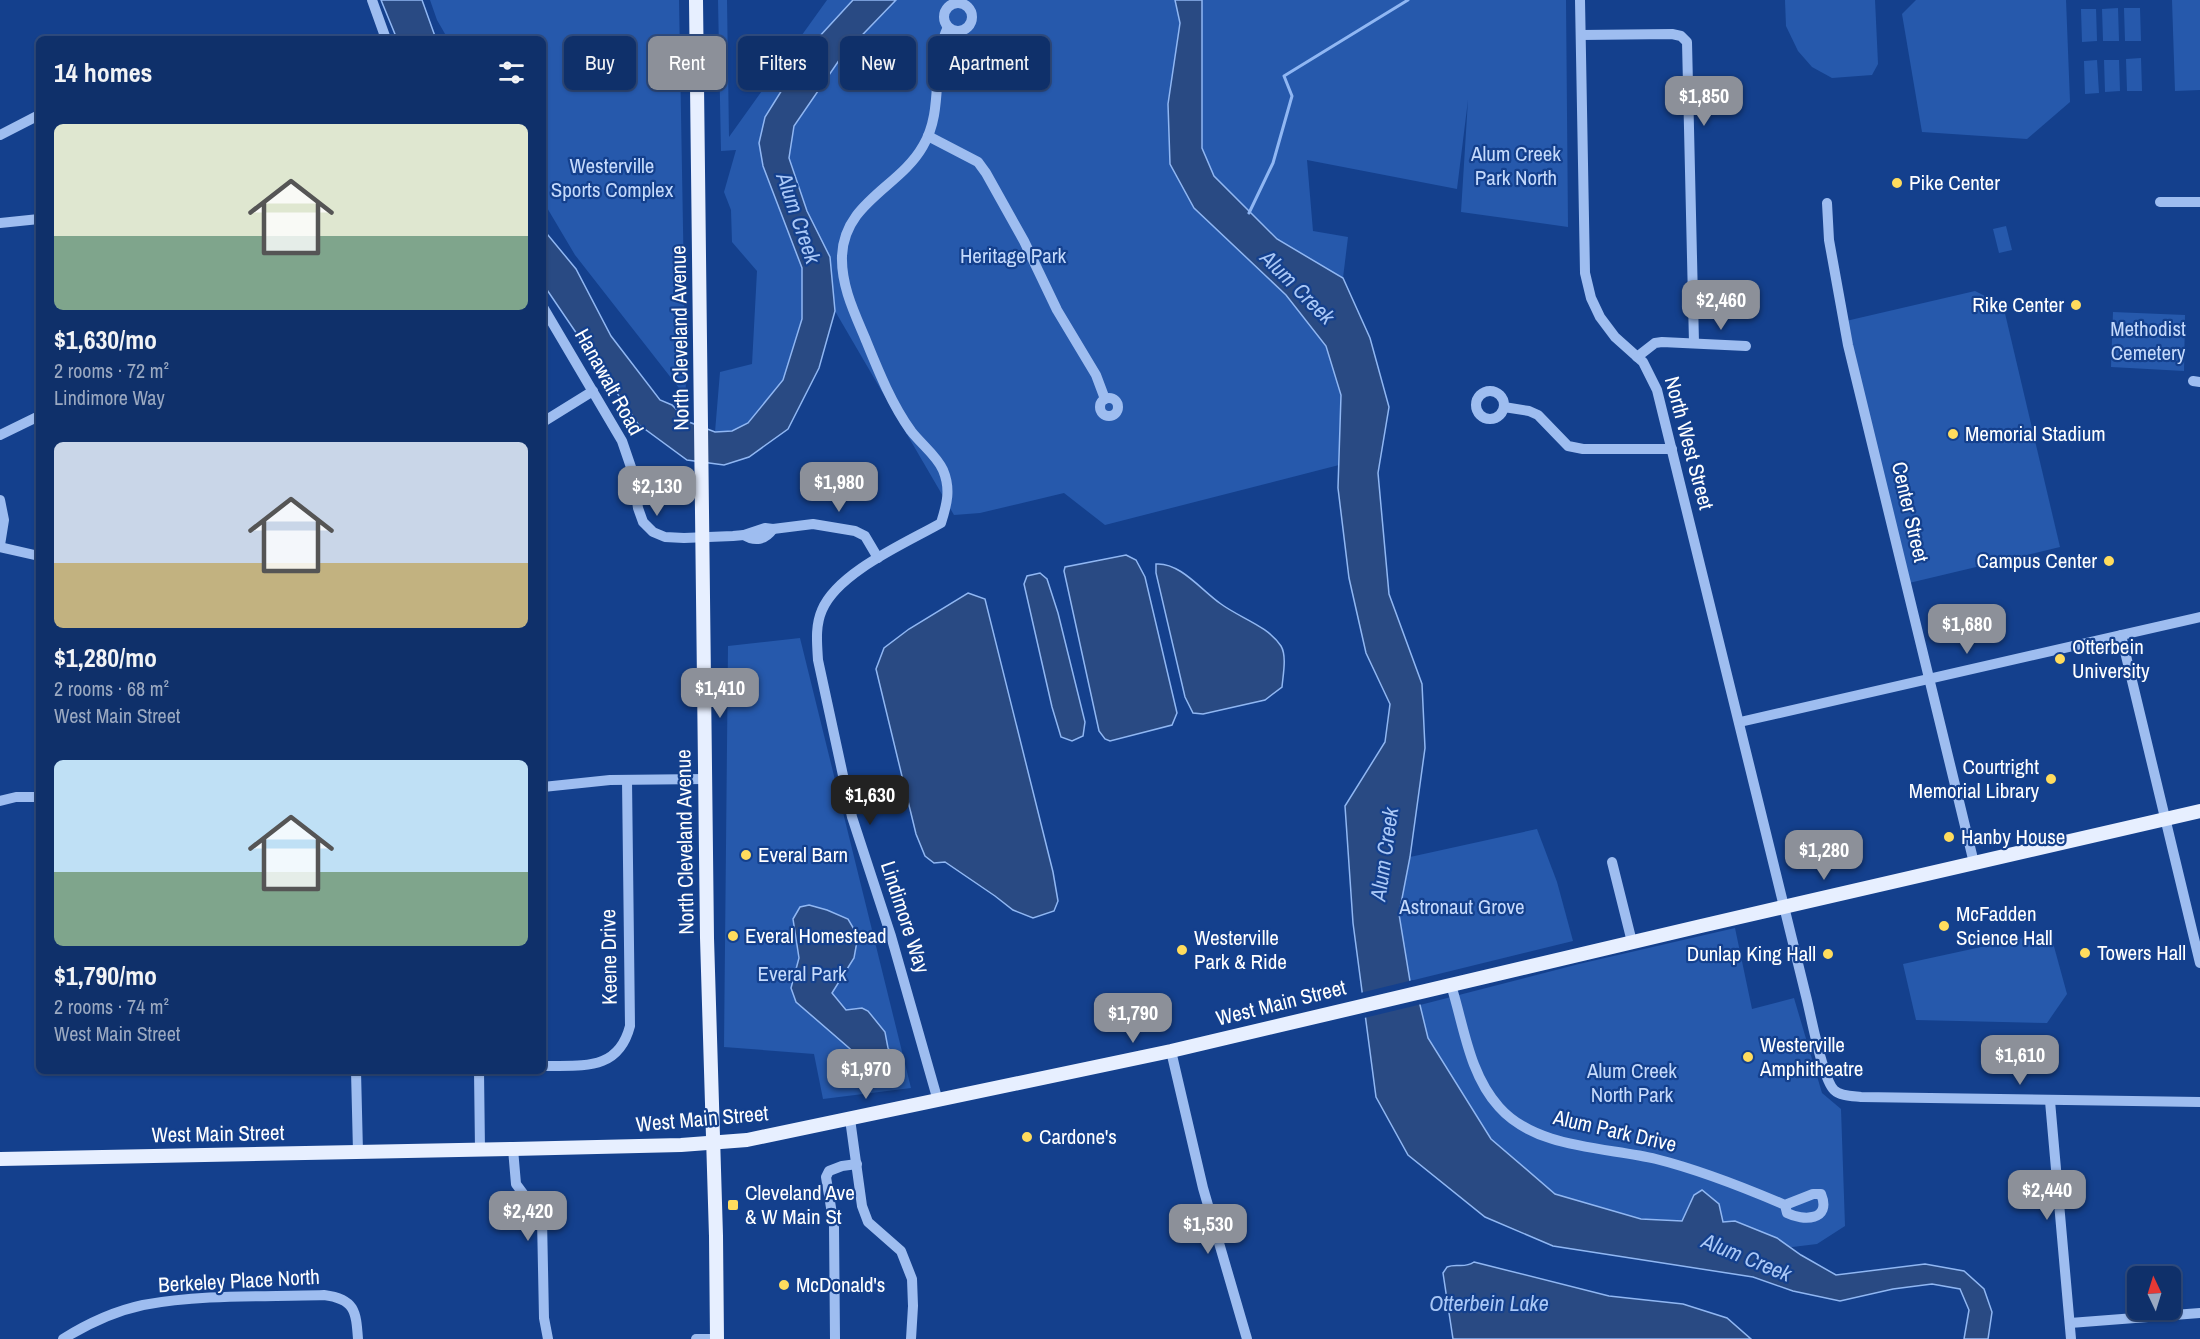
<!DOCTYPE html>
<html lang="en">
<head>
<meta charset="utf-8">
<style>
	:root { --surface:#0f306a; --page:#1d3c72; --text:#f1f3f6; --muted:#9ba9c1; --line:#2f4b7e; --accent:#8c9099 }
	body { margin:0; font-family:"Archivo Narrow",sans-serif; background:var(--page); color:var(--text); height:100vh; display:flex; flex-direction:column; font-size:22px; white-space:nowrap }
	* { box-sizing:border-box; margin:0 }
	p { font-size:20px; color:var(--muted) }
	.icon { flex:none; width:33px; height:33px; fill:none; stroke:currentColor; stroke-width:2; stroke-linecap:round; stroke-linejoin:round }
	.map { position:relative; flex:1; overflow:hidden }
	.panel { position:absolute; left:36px; top:36px; width:510px; height:1038px; display:flex; flex-direction:column; background:var(--surface); border-radius:9px; box-shadow:0 2px 4px #0004,0 0 0 2px var(--line) }
	.panel>* { flex:none }
	.top-card { position:absolute; left:564px; top:36px; width:570px; height:54px; display:flex; gap:12px }
	.needle { width:39px; rotate:356deg }
	.tools { position:absolute; left:2127px; top:1266px; display:grid; gap:12px }
	.tools a { display:grid; place-items:center; width:54px; height:54px; border-radius:9px; background:var(--surface); box-shadow:0 2px 4px #0004,0 0 0 2px var(--line); font-size:30px }
	.price { position:absolute; translate:-50% -51px; padding:0 14px; border-radius:12px; background:var(--accent); color:#fff; font-size:20px; line-height:39px; filter:drop-shadow(0 2px 3px #0008) }
	.price::after { content:''; position:absolute; left:50%; top:36px; width:18px; height:14px; margin-left:-9px; background:inherit; clip-path:polygon(0 0,100% 0,50% 100%) }
	.price.on { background:#222; color:#fff }
	ul { padding:0; list-style:none }
	li { display:grid; align-content:center; gap:12px; height:318px; padding:0 18px }
	li span { display:grid; place-items:center; height:186px; border-radius:9px; color:#555 }
	li>.icon { margin-inline-start:auto }
	span .icon { width:108px; height:108px; fill:#fffc; stroke-width:1 }
	li b { font-size:26px }
	h2 { display:flex; justify-content:space-between; align-items:center; height:72px; padding:0 18px; font-size:26px }
	.chip { padding:0 21px; border-radius:9px; background:var(--surface); box-shadow:0 2px 4px #0004,0 0 0 2px var(--line); font-size:21px; line-height:54px }
	.chip.on { background:var(--accent); color:#fff }
	.map>svg:first-child { display:block }
	.green { fill:#2659ac }
	.water { fill:#294a83; stroke:#90b7f3; stroke-width:1.5 }
	.pier { fill:#14408d }
	.lines { fill:none; stroke-linecap:round; stroke-linejoin:round }
	.stream { stroke:#90b7f3; stroke-width:3 }
	.minor { stroke:#9ebdf0; stroke-width:10 }
	.major { stroke:#e7efff; stroke-width:14 }
	.poi-dot { fill:#ffdc5d; stroke:#14408d; stroke-width:2 }
	.labels { text-anchor:middle; stroke-width:4.5; stroke-linejoin:round; paint-order:stroke }
	.park-label { font-size:21px; fill:#c5dafc; stroke:#14408d }
	.poi-label { font-size:21px; fill:#fff; stroke:#14408d; text-anchor:start }
	.street-label { font-size:21px; fill:#fff; stroke:#14408d }
	.water-label { font-size:22px; font-style:italic; fill:#aac8f7; stroke:#14408d }
</style>
</head>
<body>
<div class="map">
<svg width="2200" height="1339" viewBox="0 0 2200 1339">
	<rect width="100%" height="100%" fill="#14408d"/>
	<!-- green -->
	<g class="green">
		<polygon points="430,0 679,0 686,397 575,255 543,201 543,39 448,39 437,20"/>
		<polygon points="718,0 727,0 729,137 827,0 853,0 807,50 765,117 802,268 802,319 783,380 748,423 732,431 715,432 720,372 752,364 757,271 732,242 731,210 724,192 736,150 721,151"/>
		<polygon points="896,0 1175,0 1180,23 1168,104 1194,208 1286,295 1326,346 1341,395 1339,465 1105,525 1064,493 980,513 954,515 835,311 830,257 807,211 789,158 794,126 842,56"/>
		<polygon points="1202,0 1566,0 1568,227 1461,212 1468,100 1457,189 1307,160 1313,231 1348,237 1343,278 1277,239 1214,176 1202,148"/>
		<polygon points="1785,0 1875,0 1878,64 1872,75 1832,78 1812,67 1798,51 1786,26"/>
		<polygon points="1916,0 2066,0 2070,102 2027,139 1922,132 1902,14"/>
		<polygon points="2172,0 2200,0 2200,90 2175,91"/>
		<polygon points="2118,8 2119,41 2103,41 2102,9"/>
		<polygon points="2124,8 2140,8 2141,41 2125,41"/>
		<polygon points="2081,9 2096,9 2097,41 2082,42"/>
		<polygon points="2141,58 2142,91 2127,91 2126,59"/>
		<polygon points="2097,60 2099,93 2085,94 2084,61"/>
		<polygon points="2104,60 2119,60 2120,91 2105,92"/>
		<polygon points="2006,226 2012,250 1999,253 1993,229"/>
		<polygon points="1975,291 2003,305 2060,547 1909,583 1846,321"/>
		<polygon points="2113,312 2185,315 2184,371 2111,367"/>
		<polygon points="800,638 911,1088 823,1099 814,1054 724,1047 728,646"/>
		<polygon points="1537,829 1557,882 1573,941 1410,981 1399,914 1410,857"/>
		<polygon points="1735,928 1752,1009 1794,998 1822,1093 1841,1109 1845,1226 1817,1244 1744,1253 1694,1195 1682,1221 1641,1219 1555,1194 1491,1139 1428,1038 1420,1005 1579,964"/>
		<polygon points="2050,932 2067,994 2047,1023 1916,1020 1903,964"/>
	</g>
	<!-- water -->
	<g class="water">
		<polygon points="381,0 422,0 436,39 397,39"/>
		<polygon points="853,0 896,0 842,56 794,126 789,158 807,211 830,257 835,311 819,368 788,429 749,457 724,465 687,460 638,424 543,284 543,229 576,269 611,336 660,400 672,405 689,422 715,432 732,431 748,423 783,380 802,319 802,268 763,166 759,143 765,117 807,50"/>
		<polygon points="1175,0 1202,0 1202,148 1214,176 1277,239 1343,278 1370,338 1389,407 1378,473 1389,594 1422,684 1425,748 1410,857 1399,914 1410,981 1420,1005 1428,1038 1491,1139 1555,1194 1641,1219 1682,1221 1694,1195 1702,1190 1719,1204 1723,1222 1735,1221 1777,1238 1801,1255 1836,1275 1925,1264 1964,1271 1984,1289 1992,1312 1988,1339 1964,1339 1969,1310 1960,1289 1932,1284 1893,1289 1840,1301 1793,1291 1753,1277 1553,1246 1485,1217 1408,1155 1376,1097 1353,923 1345,806 1385,742 1390,704 1366,653 1349,578 1338,488 1341,395 1326,346 1286,295 1194,208 1170,164 1168,104 1180,23"/>
		<polygon points="1126,555 1136,560 1145,577 1177,713 1172,725 1110,741 1105,739 1099,731 1064,571 1065,567"/>
		<path d="M1156,564C1180,562 1202,591 1221,604C1240,618 1268,626 1281,646C1287,656 1283,675 1282,687L1265,700L1203,714L1193,713L1185,697L1156,573Z"/>
		<polygon points="1040,573 1047,579 1058,613 1085,722 1083,736 1072,741 1061,737 1052,707 1024,584 1027,576"/>
		<polygon points="968,593 985,599 1053,872 1058,901 1054,911 1033,918 1013,910 995,896 945,862 934,863 925,856 916,834 876,669 884,648 909,629"/>
		<polygon points="809,905 827,910 848,919 858,936 854,958 832,993 846,1010 862,1008 868,1011 885,1032 888,1048 892,1054 887,1065 871,1067 796,1002 791,988 799,958 793,919 800,907"/>
		<path d="M1474,1262L1609,1296L1683,1304L1727,1318L1751,1339H1453L1443,1273L1447,1267C1457,1263 1464,1269 1474,1262Z"/>
	</g>
	<!-- pier -->
	<polygon class="pier" points="1413,980 1422,1004 1364,1018 1360,993"/>
	<g class="lines">
		<!-- stream -->
		<polyline class="stream" points="1249,213 1273,163 1292,96 1284,76 1408,0"/>
		<!-- minor -->
		<g class="minor">
			<polyline points="372,0 386,39"/>
			<path d="M1580,0L1585,273L1591,298L1600,317L1615,337L1643,362L1657,390L1806,996C1811,1015 1822,1078 1834,1090C1840,1096 1852,1096 1861,1097L2200,1102"/>
			<circle cx="958" cy="17" r="14"/>
			<polyline points="1581,35 1672,34 1681,36 1687,42 1694,343"/>
			<polyline points="0,135 39,115"/>
			<polyline points="928,136 978,162 986,173 1024,241 1057,310 1096,375 1105,399"/>
			<polyline points="2160,202 2200,202"/>
			<polyline points="1827,203 1829,240 1848,345 1974,863"/>
			<polyline points="0,223 39,219"/>
			<polyline points="543,307 622,441 633,473 638,508 643,522 653,532 665,537 684,538 733,536 744,535 765,528 773,529 813,524 855,531 865,536 878,558"/>
			<polyline points="1637,357 1655,343 1662,342 1746,346"/>
			<polyline points="2193,381 2200,382"/>
			<circle cx="1490" cy="405" r="14"/>
			<circle cx="1109" cy="407" r="9"/>
			<polyline points="1504,407 1529,411 1538,415 1568,446 1583,449 1672,449"/>
			<polyline points="543,422 593,391"/>
			<polyline points="0,435 39,416"/>
			<polyline points="0,500 4,520 0,545"/>
			<path d="M744,535C755,542 765,540 773,529"/>
			<polyline points="0,547 39,556"/>
			<polyline points="2121,635 2200,963"/>
			<polyline points="1740,722 2200,617"/>
			<polyline points="543,787 610,780 705,779"/>
			<polyline points="0,801 16,797 39,797"/>
			<polyline points="1612,862 1632,942"/>
			<path d="M1451,985C1464,1026 1469,1074 1499,1107C1536,1149 1606,1147 1656,1159C1700,1170 1743,1187 1785,1205L1787,1213C1803,1221 1832,1221 1821,1194H1813L1785,1205"/>
			<polyline points="1171,1051 1203,1188 1247,1339"/>
			<path d="M543,1066C582,1065 618,1072 630,1026L627,780"/>
			<polyline points="356,1071 358,1152"/>
			<polyline points="479,1071 480,1150"/>
			<path d="M938,1101L891,936L852,817L818,660C817,643 815,626 822,610C838,572 906,543 941,523C947,504 951,489 943,470C937,456 921,444 911,431C891,403 878,370 865,338C854,312 841,285 842,256C844,202 900,187 923,146C945,109 930,64 948,27"/>
			<polyline points="2050,1101 2071,1339"/>
			<polyline points="850,1119 862,1206 868,1222 901,1251 912,1279 913,1306 911,1339"/>
			<polyline points="513,1149 516,1184 542,1219 544,1318 548,1339"/>
			<polyline points="2070,1323 2200,1313"/>
			<path d="M63,1339C87,1324 115,1311 143,1305C203,1294 264,1297 324,1295C355,1299 356,1311 358,1339"/>
			<polyline points="696,1339 717,1339"/>
			<polyline points="835,1339 834,1226 826,1177 829,1171 842,1166 857,1164"/>
		</g>
		<!-- major -->
		<g class="major">
			<polyline points="696,0 707,938 716,1236 717,1339"/>
			<polyline points="0,1159 513,1149 681,1145 747,1140 1171,1051 1701,926 2200,811"/>
		</g>
	</g>
	<!-- markers -->
	<g class="poi-dot">
		<circle cx="1897" cy="183" r="6"/>
		<circle cx="2076" cy="305" r="6"/>
		<circle cx="1953" cy="434" r="6"/>
		<circle cx="2109" cy="561" r="6"/>
		<circle cx="2060" cy="659" r="6"/>
		<circle cx="2051" cy="779" r="6"/>
		<circle cx="1949" cy="837" r="6"/>
		<circle cx="746" cy="855" r="6"/>
		<circle cx="1944" cy="926" r="6"/>
		<circle cx="733" cy="936" r="6"/>
		<circle cx="1182" cy="950" r="6"/>
		<circle cx="2085" cy="953" r="6"/>
		<circle cx="1828" cy="954" r="6"/>
		<circle cx="1748" cy="1057" r="6"/>
		<circle cx="1027" cy="1137" r="6"/>
		<rect x="727" y="1199" width="12" height="12" rx="3"/>
		<circle cx="784" cy="1285" r="6"/>
	</g>
	<g class="labels">
		<!-- park labels -->
		<g class="park-label">
			<text x="1516" y="161">Alum Creek<tspan x="1516" dy="24">Park North</tspan></text>
			<text x="612" y="173">Westerville<tspan x="612" dy="24">Sports Complex</tspan></text>
			<text x="1013" y="263">Heritage Park</text>
			<text x="2148" y="336">Methodist<tspan x="2148" dy="24">Cemetery</tspan></text>
			<text x="1462" y="914">Astronaut Grove</text>
			<text x="802" y="981">Everal Park</text>
			<text x="1632" y="1078">Alum Creek<tspan x="1632" dy="24">North Park</tspan></text>
		</g>
		<!-- poi labels -->
		<g class="poi-label">
			<text x="1909" y="190">Pike Center</text>
			<text x="2064" y="312" text-anchor="end">Rike Center</text>
			<text x="1965" y="441">Memorial Stadium</text>
			<text x="2097" y="568" text-anchor="end">Campus Center</text>
			<text x="2072" y="654">Otterbein<tspan x="2072" dy="24">University</tspan></text>
			<text x="2039" y="774" text-anchor="end">Courtright<tspan x="2039" dy="24">Memorial Library</tspan></text>
			<text x="1961" y="844">Hanby House</text>
			<text x="758" y="862">Everal Barn</text>
			<text x="1956" y="921">McFadden<tspan x="1956" dy="24">Science Hall</tspan></text>
			<text x="745" y="943">Everal Homestead</text>
			<text x="1194" y="945">Westerville<tspan x="1194" dy="24">Park &amp; Ride</tspan></text>
			<text x="2097" y="960">Towers Hall</text>
			<text x="1816" y="961" text-anchor="end">Dunlap King Hall</text>
			<text x="1760" y="1052">Westerville<tspan x="1760" dy="24">Amphitheatre</tspan></text>
			<text x="1039" y="1144">Cardone's</text>
			<text x="745" y="1200">Cleveland Ave<tspan x="745" dy="24">&amp; W Main St</tspan></text>
			<text x="796" y="1292">McDonald's</text>
		</g>
		<!-- street labels -->
		<g class="street-label">
			<text transform="translate(680 338) rotate(-91)" y="7">North Cleveland Avenue</text>
			<text transform="translate(609 382) rotate(61)" y="7">Hanawalt Road</text>
			<text transform="translate(1689 443) rotate(75)" y="7">North West Street</text>
			<text transform="translate(1910 512) rotate(77)" y="7">Center Street</text>
			<text transform="translate(685 842) rotate(-91)" y="7">North Cleveland Avenue</text>
			<text transform="translate(905 917) rotate(72)" y="7">Lindimore Way</text>
			<text transform="translate(609 957) rotate(-91)" y="7">Keene Drive</text>
			<text transform="translate(1281 1003) rotate(-14)" y="7">West Main Street</text>
			<text transform="translate(702 1119) rotate(-5)" y="7">West Main Street</text>
			<text transform="translate(1615 1131) rotate(13)" y="7">Alum Park Drive</text>
			<text transform="translate(218 1134) rotate(-1)" y="7">West Main Street</text>
			<text transform="translate(239 1281) rotate(-3)" y="7">Berkeley Place North</text>
		</g>
		<!-- water labels -->
		<g class="water-label">
			<text transform="translate(799 218) rotate(71)" y="8">Alum Creek</text>
			<text transform="translate(1298 287) rotate(45)" y="8">Alum Creek</text>
			<text transform="translate(1384 854) rotate(-82)" y="8">Alum Creek</text>
			<text transform="translate(1747 1257) rotate(22)" y="8">Alum Creek</text>
			<text x="1489" y="1311">Otterbein Lake</text>
		</g>
	</g>
</svg>
<div class="tools">
<a><svg class="needle" viewBox="-14 -14 28 28"><path d="M0-13l5 13h-10z" fill="#e53935"/><path d="M0 13l5-13h-10z" fill="#9ba9c1"/></svg></a>
</div>
<b class="price" style="left:1704px;top:127px">$1,850</b>
<b class="price" style="left:1721px;top:331px">$2,460</b>
<b class="price" style="left:839px;top:513px">$1,980</b>
<b class="price" style="left:657px;top:517px">$2,130</b>
<b class="price" style="left:1967px;top:655px">$1,680</b>
<b class="price" style="left:720px;top:719px">$1,410</b>
<b class="price on" style="left:870px;top:826px">$1,630</b>
<b class="price" style="left:1824px;top:881px">$1,280</b>
<b class="price" style="left:1133px;top:1044px">$1,790</b>
<b class="price" style="left:2020px;top:1086px">$1,610</b>
<b class="price" style="left:866px;top:1100px">$1,970</b>
<b class="price" style="left:2047px;top:1221px">$2,440</b>
<b class="price" style="left:528px;top:1242px">$2,420</b>
<b class="price" style="left:1208px;top:1255px">$1,530</b>
<div class="top-card">
<a class="chip">Buy</a>
<a class="chip on">Rent</a>
<a class="chip">Filters</a>
<a class="chip">New</a>
<a class="chip">Apartment</a>
</div>
<section class="panel">
<h2>14 homes<svg class="icon" aria-label="filters" viewBox="0 0 24 24"><path d="M4 7h16M4 17h16"/><circle cx="9" cy="7" r="2"/><circle cx="15" cy="17" r="2"/></svg></h2>
<ul>
<li><span style="background:linear-gradient(#dfe7d0 60%,#7fa58c 0)"><svg class="icon" aria-label="home" viewBox="0 0 24 24"><path d="M3 11l9-7 9 7M6 9v11h12V9"/></svg></span><div><b>$1,630/mo</b><p>2 rooms · 72 m²</p><p>Lindimore Way</p></div></li>
<li><span style="background:linear-gradient(#c9d6e8 65%,#c2b280 0)"><svg class="icon" aria-label="home" viewBox="0 0 24 24"><path d="M3 11l9-7 9 7M6 9v11h12V9"/></svg></span><div><b>$1,280/mo</b><p>2 rooms · 68 m²</p><p>West Main Street</p></div></li>
<li><span style="background:linear-gradient(#bfe0f5 60%,#7fa58c 0)"><svg class="icon" aria-label="home" viewBox="0 0 24 24"><path d="M3 11l9-7 9 7M6 9v11h12V9"/></svg></span><div><b>$1,790/mo</b><p>2 rooms · 74 m²</p><p>West Main Street</p></div></li>
</ul>
</section>
</div>
</body>
</html>
